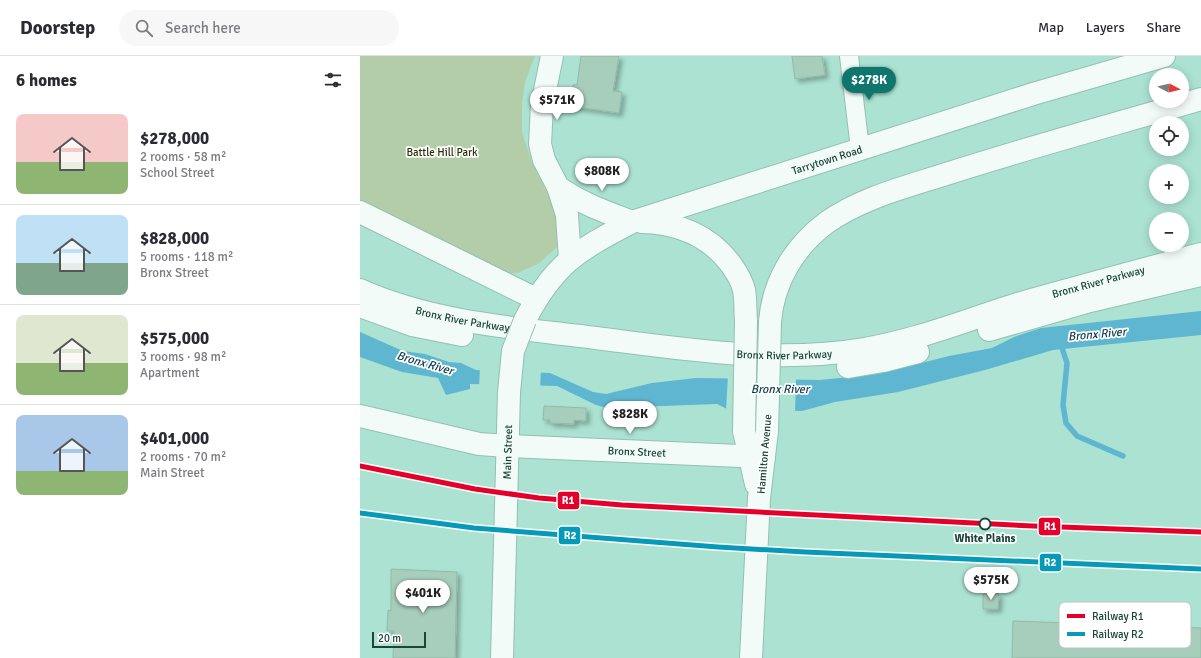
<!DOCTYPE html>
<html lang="en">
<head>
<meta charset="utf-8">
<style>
	:root { --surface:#fff; --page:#f7f7f7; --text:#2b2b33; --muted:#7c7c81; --line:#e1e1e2; --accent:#0f766e }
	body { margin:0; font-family:Signika,sans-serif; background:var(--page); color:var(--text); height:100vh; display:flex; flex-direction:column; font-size:15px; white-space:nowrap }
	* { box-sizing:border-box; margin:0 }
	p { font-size:13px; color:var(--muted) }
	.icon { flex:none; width:22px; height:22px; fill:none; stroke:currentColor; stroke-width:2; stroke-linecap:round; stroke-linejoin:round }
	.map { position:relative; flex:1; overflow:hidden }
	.sheet { display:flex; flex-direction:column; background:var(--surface); width:360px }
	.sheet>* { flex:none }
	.needle { width:26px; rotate:97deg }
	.tools { position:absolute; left:789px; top:12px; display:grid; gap:8px }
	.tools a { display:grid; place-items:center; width:40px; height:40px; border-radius:50%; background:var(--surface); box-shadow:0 2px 10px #0003; font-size:20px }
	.scale { position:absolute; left:12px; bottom:10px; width:54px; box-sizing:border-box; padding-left:4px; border:2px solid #1a4539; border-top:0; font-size:11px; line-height:14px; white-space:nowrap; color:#1a4539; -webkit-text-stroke:3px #fff; paint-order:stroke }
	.price { position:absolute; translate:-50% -34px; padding:0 9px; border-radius:14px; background:#fff; color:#222; font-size:13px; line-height:26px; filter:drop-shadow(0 1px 2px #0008) }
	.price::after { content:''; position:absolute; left:50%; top:24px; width:12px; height:9px; margin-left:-6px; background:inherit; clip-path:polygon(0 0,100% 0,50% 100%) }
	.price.selected { background:var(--accent); color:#fff }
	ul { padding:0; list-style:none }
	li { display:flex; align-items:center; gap:12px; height:100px; padding:0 16px }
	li+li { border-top:1px solid var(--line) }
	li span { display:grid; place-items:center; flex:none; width:112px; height:80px; border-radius:8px; color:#555 }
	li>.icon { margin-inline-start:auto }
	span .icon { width:48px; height:48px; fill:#fffc; stroke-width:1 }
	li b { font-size:17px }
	h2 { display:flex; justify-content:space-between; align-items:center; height:48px; padding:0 16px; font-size:17px }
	header { display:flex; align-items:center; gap:24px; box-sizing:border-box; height:56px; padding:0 20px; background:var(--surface); border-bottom:1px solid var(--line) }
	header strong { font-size:19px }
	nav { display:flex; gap:22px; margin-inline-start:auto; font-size:14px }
	.search { width:280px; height:36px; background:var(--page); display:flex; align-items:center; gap:10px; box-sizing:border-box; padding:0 14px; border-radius:22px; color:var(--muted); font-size:15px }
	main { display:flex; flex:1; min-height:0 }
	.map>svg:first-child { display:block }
	.green { fill:#b2cda8 }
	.water { fill:#5fb6d0 }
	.pier { fill:#abe2d1 }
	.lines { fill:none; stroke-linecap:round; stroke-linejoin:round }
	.stream { stroke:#5fb6d0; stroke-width:5.5 }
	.building { fill:#a7cdbc; stroke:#93baa8; filter:url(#shadow) }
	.minor-casing { stroke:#94c0b3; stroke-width:20 }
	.tertiary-casing { stroke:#94c0b3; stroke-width:24 }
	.primary-casing { stroke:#94c0b3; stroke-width:24 }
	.trunk-casing { stroke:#94c0b3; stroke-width:24 }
	.minor { stroke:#f2fbf8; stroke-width:18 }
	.tertiary { stroke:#f2fbf8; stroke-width:22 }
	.primary { stroke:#f2fbf8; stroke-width:22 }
	.trunk { stroke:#f2fbf8; stroke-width:22 }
	.primary-bridge-casing { stroke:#94c0b3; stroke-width:24; stroke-linecap:butt }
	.primary-bridge { stroke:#f2fbf8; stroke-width:22 }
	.rail-1-casing { stroke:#fff; stroke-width:8 }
	.rail-2-casing { stroke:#fff; stroke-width:8 }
	.rail-1 { stroke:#e4002b; stroke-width:5 }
	.rail-2 { stroke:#049ab8; stroke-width:5 }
	.stop-dot { fill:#fff; stroke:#1a4539; stroke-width:2 }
	.labels { text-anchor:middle; stroke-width:3.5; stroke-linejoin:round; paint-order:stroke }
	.park-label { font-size:11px; fill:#2e2f08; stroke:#fff }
	.street-label { font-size:11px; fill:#1a4539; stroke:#fff }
	.stop-label { font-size:11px; font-weight:bold; fill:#1a4539; stroke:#fff }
	.water-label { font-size:12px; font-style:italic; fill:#164154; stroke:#fff }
	.key { fill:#fff; stroke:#bac7c4; stroke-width:1 }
	.key-label { font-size:11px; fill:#1a4539 }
	.line-badge { stroke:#fff; stroke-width:1.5 }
	.badge-label { font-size:11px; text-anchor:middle; font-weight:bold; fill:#fff }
</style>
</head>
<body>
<header>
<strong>Doorstep</strong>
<div class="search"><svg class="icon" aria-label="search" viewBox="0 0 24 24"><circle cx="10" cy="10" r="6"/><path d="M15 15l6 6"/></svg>Search here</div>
<nav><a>Map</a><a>Layers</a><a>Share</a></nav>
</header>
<main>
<section class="sheet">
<h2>6 homes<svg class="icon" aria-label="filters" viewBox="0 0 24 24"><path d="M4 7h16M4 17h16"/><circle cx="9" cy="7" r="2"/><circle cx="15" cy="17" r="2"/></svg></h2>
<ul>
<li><span style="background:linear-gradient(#f6c9c9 60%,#8fb573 0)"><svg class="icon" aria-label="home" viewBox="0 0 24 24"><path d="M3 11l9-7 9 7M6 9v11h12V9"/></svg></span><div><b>$278,000</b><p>2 rooms · 58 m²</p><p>School Street</p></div></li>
<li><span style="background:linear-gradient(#bfe0f5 60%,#7fa58c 0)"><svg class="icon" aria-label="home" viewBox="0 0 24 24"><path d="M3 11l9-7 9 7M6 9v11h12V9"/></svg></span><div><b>$828,000</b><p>5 rooms · 118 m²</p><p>Bronx Street</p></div></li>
<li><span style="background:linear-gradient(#dfe7d0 60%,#8fb573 0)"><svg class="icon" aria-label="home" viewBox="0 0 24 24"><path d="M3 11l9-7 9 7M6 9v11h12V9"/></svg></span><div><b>$575,000</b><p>3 rooms · 98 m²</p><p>Apartment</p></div></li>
<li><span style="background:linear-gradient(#a9c7e8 70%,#8fb573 0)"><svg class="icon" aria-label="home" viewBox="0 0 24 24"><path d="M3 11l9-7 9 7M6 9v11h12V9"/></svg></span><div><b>$401,000</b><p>2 rooms · 70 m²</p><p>Main Street</p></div></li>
</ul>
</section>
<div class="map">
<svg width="841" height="602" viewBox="0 0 841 602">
	<defs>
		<filter id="shadow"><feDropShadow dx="3.5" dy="3.5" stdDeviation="2" flood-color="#0004"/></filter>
	</defs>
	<rect width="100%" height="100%" fill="#abe2d1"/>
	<!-- green -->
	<polygon class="green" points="0,0 175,0 165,26 162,48 162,77 172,106 192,147 201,162 199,189 178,208 157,217 141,218 0,148"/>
	<!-- water -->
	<polygon class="water" points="841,255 841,279 693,294 625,314 538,336 475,346 442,355 367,353 357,348 247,352 236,349 197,330 110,328 110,333 86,339 78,322 42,316 0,301 0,276 43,295 65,298 89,306 101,307 116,314 190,317 233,336 246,338 292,327 336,322 460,324 518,318 589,300 632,292 654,281 681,272"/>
	<!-- pier -->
	<g class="pier">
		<polygon points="120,312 181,315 180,332 119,330"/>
		<polygon points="368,319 436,322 435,357 366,355"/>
	</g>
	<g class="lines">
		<!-- stream -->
		<polyline class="stream" points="700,286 707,307 703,349 706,367 717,380 763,400"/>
	</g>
	<!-- building -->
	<g class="building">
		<polygon points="221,0 259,0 253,35 262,36 259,57 210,50 213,29 217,29"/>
		<polygon points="432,0 462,0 465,19 435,23"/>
		<polygon points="184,350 226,352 226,365 214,364 214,368 190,367 190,364 183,364"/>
		<polygon points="31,513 97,516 95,602 33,602 34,575 27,575 28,554 31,555"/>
		<polygon points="623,538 639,538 638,553 623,553"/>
		<polygon points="653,565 841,572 841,602 652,602"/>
	</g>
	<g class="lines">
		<defs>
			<polyline id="minor" points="489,0 500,93"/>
			<g id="tertiary">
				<polyline points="192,0 182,49 180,88 184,104 198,131 207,159 210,203"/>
				<path d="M198,131C220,147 246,156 272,166"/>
				<path id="s1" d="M148,390L404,401"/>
			</g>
			<g id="primary">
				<path d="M282,166C319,167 350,179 372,210C377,217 382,226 384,234C386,244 385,255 386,265"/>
				<path id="s2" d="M165,264C194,208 218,194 272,166L673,38L804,0"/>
				<path d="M410,266C413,226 434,191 466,167C501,142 546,131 586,118C670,91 756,68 841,43"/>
				<polyline points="384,375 396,428"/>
				<path id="s3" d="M142,602L149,336"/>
				<polyline points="391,602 399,442 407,375"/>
			</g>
			<g id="trunk">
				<polyline points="0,156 176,243"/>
				<path id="s4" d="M0,234C74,267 157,272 236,282C324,293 416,308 504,293C558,284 609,263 661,247C721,230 781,214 841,198"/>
				<polyline points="0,250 52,269 102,279"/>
				<polyline points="629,274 730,245 841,219"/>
				<polyline points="488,311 523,305 558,296"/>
				<polyline points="0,360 119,388 148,390"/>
			</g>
		</defs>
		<!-- minor casing -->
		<use href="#minor" class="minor-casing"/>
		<!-- tertiary casing -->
		<use href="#tertiary" class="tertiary-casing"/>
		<!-- primary casing -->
		<use href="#primary" class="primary-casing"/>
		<!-- trunk casing -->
		<use href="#trunk" class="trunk-casing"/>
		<!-- minor -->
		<use href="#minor" class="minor"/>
		<!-- tertiary -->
		<use href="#tertiary" class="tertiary"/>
		<!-- primary -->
		<use href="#primary" class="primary"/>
		<!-- trunk -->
		<use href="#trunk" class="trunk"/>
		<defs>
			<g id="primary-bridge">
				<polyline points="149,336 153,295 165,264"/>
				<polyline points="384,375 386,265"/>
				<polyline points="407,375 410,266"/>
			</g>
		</defs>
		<!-- primary-bridge casing -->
		<use href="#primary-bridge" class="primary-bridge-casing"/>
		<!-- primary-bridge -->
		<use href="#primary-bridge" class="primary-bridge"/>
		<defs>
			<polyline id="rail-1" points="0,410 115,433 179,442 262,449 673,470 841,476"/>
			<polyline id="rail-2" points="0,457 114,472 358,491 445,496 841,513"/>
		</defs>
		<!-- rail-1 casing -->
		<use href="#rail-1" class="rail-1-casing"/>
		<!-- rail-2 casing -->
		<use href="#rail-2" class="rail-2-casing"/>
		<!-- rail-1 -->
		<use href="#rail-1" class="rail-1"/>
		<!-- rail-2 -->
		<use href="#rail-2" class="rail-2"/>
	</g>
	<!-- markers -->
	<circle class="stop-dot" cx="625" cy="468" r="5.5"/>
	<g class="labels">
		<!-- park labels -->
		<g class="park-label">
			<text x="82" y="100">Battle Hill Park</text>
		</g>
		<!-- street labels -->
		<g class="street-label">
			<text dy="4" stroke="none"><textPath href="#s2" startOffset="353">Tarrytown Road</textPath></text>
			<text dy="4" stroke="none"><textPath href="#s4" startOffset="755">Bronx River Parkway</textPath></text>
			<text dy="4" stroke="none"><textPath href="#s4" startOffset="107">Bronx River Parkway</textPath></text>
			<text dy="4" stroke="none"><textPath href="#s4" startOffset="431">Bronx River Parkway</textPath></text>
			<text dy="4" stroke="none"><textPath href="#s3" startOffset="206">Main Street</textPath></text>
			<text dy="4" stroke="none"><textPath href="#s1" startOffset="129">Bronx Street</textPath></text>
			<text transform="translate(404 398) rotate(-85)" y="4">Hamilton Avenue</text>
		</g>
		<!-- stop labels -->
		<g class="stop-label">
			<text x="625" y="486">White Plains</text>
		</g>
		<!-- water labels -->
		<g class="water-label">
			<text transform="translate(737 278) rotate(-5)" y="4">Bronx River</text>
			<text transform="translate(65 307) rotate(16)" y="4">Bronx River</text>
			<text x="420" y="337">Bronx River</text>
		</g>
	</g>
	<!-- legend -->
	<rect x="699" y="546" width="132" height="46" rx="6" class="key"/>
	<rect x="707" y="558" width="18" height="4" fill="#e4002b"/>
	<rect x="707" y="576" width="18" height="4" fill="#049ab8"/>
	<g class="key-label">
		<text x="732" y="564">Railway R1</text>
		<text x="732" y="582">Railway R2</text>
	</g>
	<g class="line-badge">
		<rect x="197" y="435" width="23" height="19" rx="4" fill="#e4002b"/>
		<rect x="678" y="461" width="23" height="19" rx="4" fill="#e4002b"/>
		<rect x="198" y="470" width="23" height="19" rx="4" fill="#049ab8"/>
		<rect x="679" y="497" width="23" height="19" rx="4" fill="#049ab8"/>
	</g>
	<g class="badge-label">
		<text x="208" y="448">R1</text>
		<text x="690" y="474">R1</text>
		<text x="210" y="483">R2</text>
		<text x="690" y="510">R2</text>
	</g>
</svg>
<div class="tools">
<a><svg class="needle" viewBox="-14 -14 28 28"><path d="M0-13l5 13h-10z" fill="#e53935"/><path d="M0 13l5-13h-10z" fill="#7c7c81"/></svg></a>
<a><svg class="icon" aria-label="locate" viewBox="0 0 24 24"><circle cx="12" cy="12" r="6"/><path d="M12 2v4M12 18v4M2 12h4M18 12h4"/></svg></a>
<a>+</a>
<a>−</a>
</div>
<div class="scale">20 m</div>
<b class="price selected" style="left:509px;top:45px">$278K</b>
<b class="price" style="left:197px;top:65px">$571K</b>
<b class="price" style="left:242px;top:136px">$808K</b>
<b class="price" style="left:270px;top:379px">$828K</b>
<b class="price" style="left:631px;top:545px">$575K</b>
<b class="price" style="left:63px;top:558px">$401K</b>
</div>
</main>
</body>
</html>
